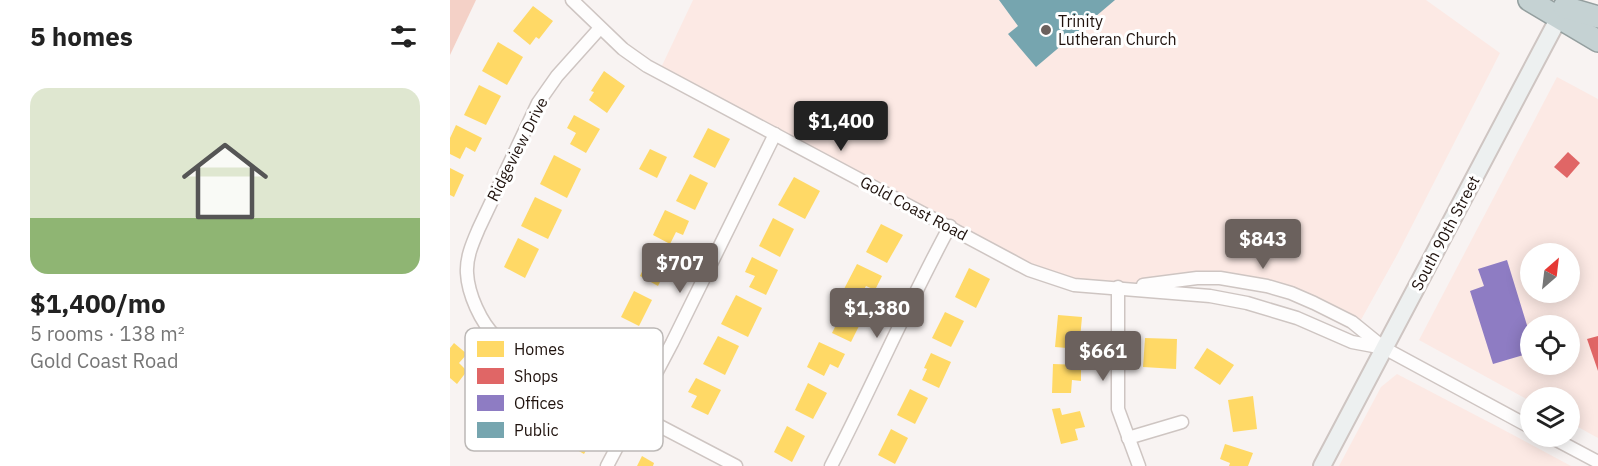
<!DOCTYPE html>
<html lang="en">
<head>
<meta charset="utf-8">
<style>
	:root { --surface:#fff; --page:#f6f6f6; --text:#222; --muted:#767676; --line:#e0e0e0; --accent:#6b615d }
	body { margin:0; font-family:"IBM Plex Sans",sans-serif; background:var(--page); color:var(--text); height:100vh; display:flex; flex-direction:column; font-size:22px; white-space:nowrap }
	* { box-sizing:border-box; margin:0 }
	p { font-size:20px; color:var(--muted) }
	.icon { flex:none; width:33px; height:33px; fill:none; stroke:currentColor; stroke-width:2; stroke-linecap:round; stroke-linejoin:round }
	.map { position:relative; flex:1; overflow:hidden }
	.drawer { display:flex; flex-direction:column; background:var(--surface); width:450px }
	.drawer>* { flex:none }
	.needle { width:39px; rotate:28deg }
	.buttons { position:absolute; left:1070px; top:243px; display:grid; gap:12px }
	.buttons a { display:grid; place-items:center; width:60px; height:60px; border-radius:50%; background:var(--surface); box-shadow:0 3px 15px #0003; font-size:30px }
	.price { position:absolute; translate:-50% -51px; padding:0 14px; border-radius:6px; background:var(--accent); color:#fff; font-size:20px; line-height:39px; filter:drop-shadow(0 2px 3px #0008) }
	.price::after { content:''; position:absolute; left:50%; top:36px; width:18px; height:14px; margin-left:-9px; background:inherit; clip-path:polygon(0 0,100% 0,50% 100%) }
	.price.current { background:#222; color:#fff }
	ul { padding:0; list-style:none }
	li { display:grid; align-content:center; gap:12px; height:318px; padding:0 30px }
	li+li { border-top:2px solid var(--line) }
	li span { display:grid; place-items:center; height:186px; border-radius:18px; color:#555 }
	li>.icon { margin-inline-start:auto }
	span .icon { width:108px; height:108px; fill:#fffc; stroke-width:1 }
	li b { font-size:26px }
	h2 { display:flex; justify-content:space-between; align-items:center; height:72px; padding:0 30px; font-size:26px }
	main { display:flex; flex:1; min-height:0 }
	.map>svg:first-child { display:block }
	.built { fill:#fce9e4; fill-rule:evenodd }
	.green { fill:#f4d1c7 }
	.homes { fill:#ffd966 }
	.shops { fill:#e06666 }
	.offices { fill:#8e7cc3 }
	.public { fill:#76a5af }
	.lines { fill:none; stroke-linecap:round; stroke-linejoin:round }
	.street-casing { stroke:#cec5c2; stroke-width:15 }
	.secondary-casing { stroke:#cec5c2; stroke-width:20 }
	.highway-casing { stroke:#949f9f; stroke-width:24 }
	.street { stroke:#fefdfd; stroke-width:12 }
	.secondary { stroke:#edf0f0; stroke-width:16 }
	.highway { stroke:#c5d2d3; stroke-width:21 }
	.poi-dot { fill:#6b615d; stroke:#fff; stroke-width:2 }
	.labels { text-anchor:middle; stroke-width:6; stroke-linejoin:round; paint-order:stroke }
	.poi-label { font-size:16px; fill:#1f120d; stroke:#fff; text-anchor:start }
	.street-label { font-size:16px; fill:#1f120d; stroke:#fff }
	.key { fill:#fff; stroke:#bcb8b6; stroke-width:1.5 }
	.key-label { font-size:16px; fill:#1f120d }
</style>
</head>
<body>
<main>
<section class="drawer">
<h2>5 homes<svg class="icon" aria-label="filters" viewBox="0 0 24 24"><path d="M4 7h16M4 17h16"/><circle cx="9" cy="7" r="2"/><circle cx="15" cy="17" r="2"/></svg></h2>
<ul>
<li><span style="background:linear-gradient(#dfe7d0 70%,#8fb573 0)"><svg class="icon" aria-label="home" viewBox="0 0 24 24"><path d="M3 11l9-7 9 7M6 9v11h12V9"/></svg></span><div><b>$1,400/mo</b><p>5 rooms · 138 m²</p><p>Gold Coast Road</p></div></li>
</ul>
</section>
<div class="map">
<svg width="1148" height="466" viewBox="0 0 1148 466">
	<rect width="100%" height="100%" fill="#f8f3f2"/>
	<!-- built -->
	<g class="built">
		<polygon points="243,0 976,0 1050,53 947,255 907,327 902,322 795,282 668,287 601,279 209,72"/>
		<path d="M1107,77L1148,99V438L1119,422V398H1080V401L969,340ZM1080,254H1119V292H1080ZM1080,326H1119V364H1080Z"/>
		<polygon points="947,374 1052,429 1121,466 889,466 931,387"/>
	</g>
	<!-- green -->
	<polygon class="green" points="0,0 26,0 0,55"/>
	<!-- homes -->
	<g class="homes">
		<polygon points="83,6 103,21 89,39 86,37 80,45 63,31"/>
		<polygon points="48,42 73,57 57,85 32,71"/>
		<polygon points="154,71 175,86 157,113 139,100 144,92 141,91"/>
		<polygon points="29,85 51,96 36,125 14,115"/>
		<polygon points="124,115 150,129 136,153 120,144 126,133 117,128"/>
		<polygon points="6,125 32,138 25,152 16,147 10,159 0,154 0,138"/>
		<polygon points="258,128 280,139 265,168 243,157"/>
		<polygon points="200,149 217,157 207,178 189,169"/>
		<polygon points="104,155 131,169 117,198 90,184"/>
		<polygon points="0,168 14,175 4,197 0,195"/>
		<polygon points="240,174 258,183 245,210 226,201"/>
		<polygon points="344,177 370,191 355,219 328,205"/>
		<polygon points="85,197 112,210 98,239 71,226"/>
		<polygon points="215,210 239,221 233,235 226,232 220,244 203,235"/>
		<polygon points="323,218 344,229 330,257 309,246"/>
		<polygon points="431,224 453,235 437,263 416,252"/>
		<polygon points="68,238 89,249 75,278 54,267"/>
		<polygon points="202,250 221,259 208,286 190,276"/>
		<polygon points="302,257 328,270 316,295 299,287 305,276 295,272"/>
		<polygon points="407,264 432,276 425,290 416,286 410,297 394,289"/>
		<polygon points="519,268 540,279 526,308 505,297"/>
		<polygon points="184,291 202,300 189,326 171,317"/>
		<polygon points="286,295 312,308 298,337 271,324"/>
		<polygon points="395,307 414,316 401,342 382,333"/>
		<polygon points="495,312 514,321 501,347 482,338"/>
		<polygon points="608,315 632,317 629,349 605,347"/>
		<polygon points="268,336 289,346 275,375 253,364"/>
		<polygon points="695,338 727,339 726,369 693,367"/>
		<polygon points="369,342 395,354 388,368 380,364 374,376 357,367"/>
		<polygon points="4,343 17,354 9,363 17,371 7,384 0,378 0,348"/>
		<polygon points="757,348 784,365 770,385 744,368"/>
		<polygon points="481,353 501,362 489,388 472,380 477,369 474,368"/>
		<polygon points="603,364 631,365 631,381 622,380 621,393 602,393"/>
		<polygon points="246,378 271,390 258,415 241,407 247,396 238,392"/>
		<polygon points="358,383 377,393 363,419 345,410"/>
		<polygon points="460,389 478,398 465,424 447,415"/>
		<polygon points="803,396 807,429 783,432 778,400"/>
		<polygon points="610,408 612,415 630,411 635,427 625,429 628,440 611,444 602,409"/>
		<polygon points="117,417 146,433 134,454 106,438"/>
		<polygon points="337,426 355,436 342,462 324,452"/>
		<polygon points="441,429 458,438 445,464 428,455"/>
		<polygon points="775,444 803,453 798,466 779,466 780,463 770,459"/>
		<polygon points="192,456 204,463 203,466 187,466"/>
	</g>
	<!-- shops -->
	<g class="shops">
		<polygon points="1118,152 1130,163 1117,178 1104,167"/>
		<polygon points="1148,336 1148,371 1137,339"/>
	</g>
	<!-- offices -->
	<polygon class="offices" points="1057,260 1080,335 1080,353 1043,364 1020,291 1034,286 1028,269"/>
	<!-- public -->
	<polygon class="public" points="549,0 665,0 586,67 558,34 568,26"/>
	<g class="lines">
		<defs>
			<g id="street">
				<polyline points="122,0 173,49 197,66 579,270 624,285 760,296 797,303 847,318 902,342 934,348"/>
				<path d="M150,28L107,76L88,103L29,228C23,242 16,257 17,273C18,294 31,323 46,337C53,344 65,349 74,355L286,466"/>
				<polyline points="693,285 747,278 770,278 817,286 841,293 864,303 902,322 934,348 1080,427"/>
				<polyline points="668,287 668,409 689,466"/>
				<polyline points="1099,436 1148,462"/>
				<polyline points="678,438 732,422"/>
				<polyline points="157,466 222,343 325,134"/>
				<path d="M381,466C422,387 457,305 500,226"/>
			</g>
			<polyline id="secondary" points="872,466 1114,8"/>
			<g id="highway">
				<polyline points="1079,0 1148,41"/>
				<polyline points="1114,7 1148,17"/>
			</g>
		</defs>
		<!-- street casing -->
		<use href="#street" class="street-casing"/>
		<!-- secondary casing -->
		<use href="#secondary" class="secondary-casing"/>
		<!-- highway casing -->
		<use href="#highway" class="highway-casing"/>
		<!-- street -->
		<use href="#street" class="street"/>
		<!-- secondary -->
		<use href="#secondary" class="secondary"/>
		<!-- highway -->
		<use href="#highway" class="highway"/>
	</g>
	<!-- markers -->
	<circle class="poi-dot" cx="596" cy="30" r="6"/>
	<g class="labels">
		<!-- poi labels -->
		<g class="poi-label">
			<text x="608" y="27">Trinity<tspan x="608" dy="18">Lutheran Church</tspan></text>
		</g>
		<!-- street labels -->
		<g class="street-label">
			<text transform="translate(67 149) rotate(-63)" y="6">Ridgeview Drive</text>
			<text transform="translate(464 208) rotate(28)" y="6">Gold Coast Road</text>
			<text transform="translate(995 233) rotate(-62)" y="6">South 90th Street</text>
		</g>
	</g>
	<!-- legend -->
	<rect x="15" y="328" width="198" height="123" rx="9" class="key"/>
	<rect x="27" y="341" width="27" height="16" fill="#ffd966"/>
	<rect x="27" y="368" width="27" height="16" fill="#e06666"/>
	<rect x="27" y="395" width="27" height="16" fill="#8e7cc3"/>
	<rect x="27" y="422" width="27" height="16" fill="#76a5af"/>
	<g class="key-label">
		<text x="64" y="355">Homes</text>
		<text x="64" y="382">Shops</text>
		<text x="64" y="409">Offices</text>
		<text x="64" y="436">Public</text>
	</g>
</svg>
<div class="buttons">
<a><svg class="needle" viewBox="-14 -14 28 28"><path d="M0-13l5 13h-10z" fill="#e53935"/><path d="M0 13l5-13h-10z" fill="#767676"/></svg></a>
<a><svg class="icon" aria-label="locate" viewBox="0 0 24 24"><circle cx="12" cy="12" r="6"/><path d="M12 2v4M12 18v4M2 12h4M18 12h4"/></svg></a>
<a><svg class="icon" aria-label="layers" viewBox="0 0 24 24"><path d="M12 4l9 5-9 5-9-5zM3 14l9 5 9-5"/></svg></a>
</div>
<b class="price current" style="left:391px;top:152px">$1,400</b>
<b class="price" style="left:813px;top:270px">$843</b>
<b class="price" style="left:230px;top:294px">$707</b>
<b class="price" style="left:427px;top:339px">$1,380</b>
<b class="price" style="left:653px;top:382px">$661</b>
</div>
</main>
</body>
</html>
